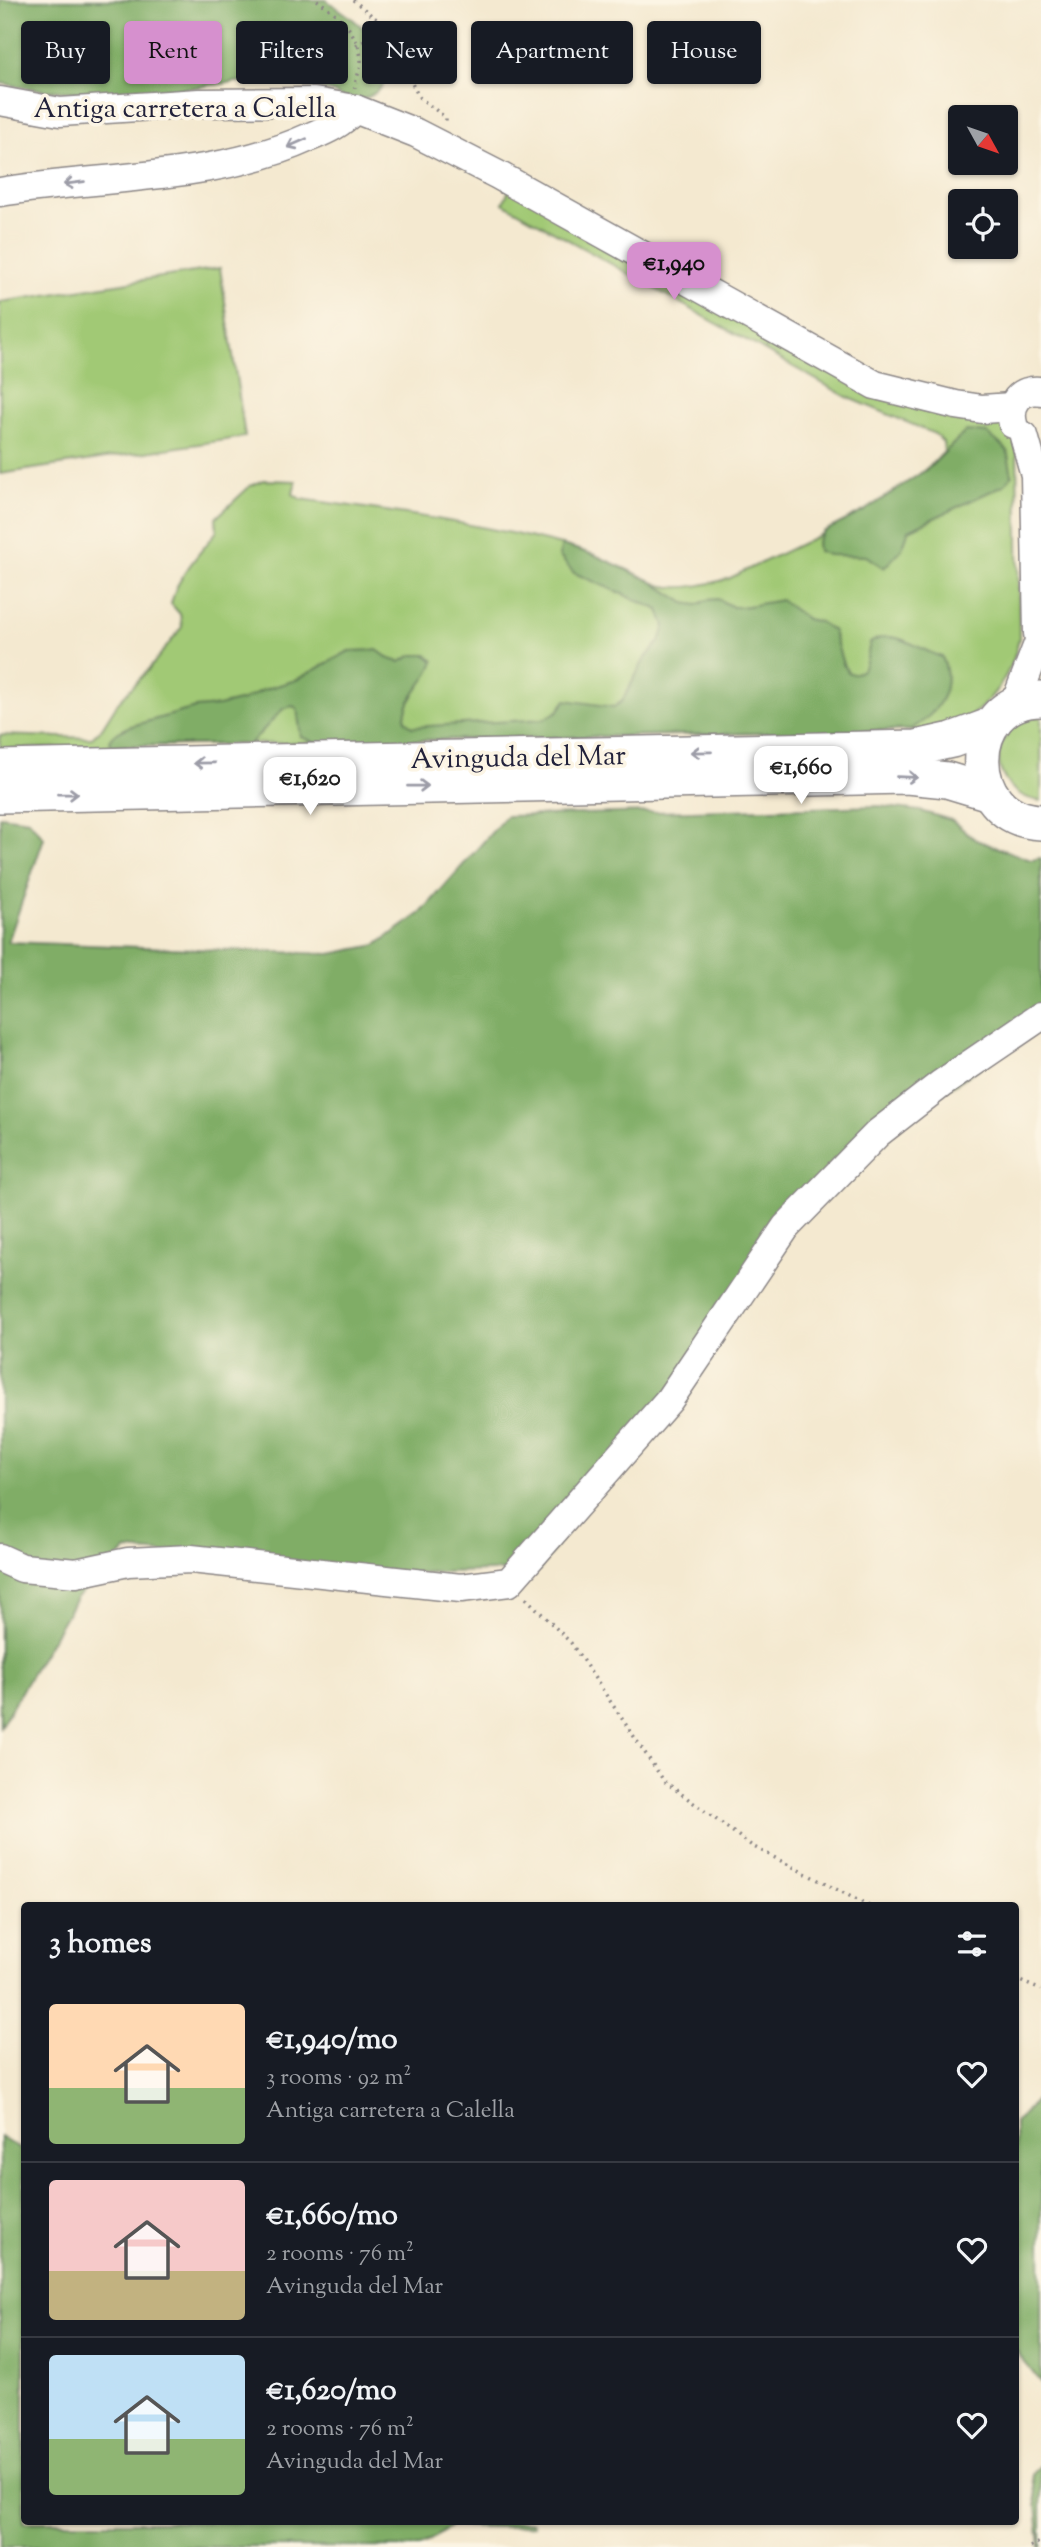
<!DOCTYPE html>
<html lang="en">
<head>
<meta charset="utf-8">
<style>
	:root { --surface:#171b24; --page:#20242c; --text:#f1f3f6; --muted:#9ea1a6; --line:#363941; --accent:#d690ce }
	body { margin:0; font-family:"Sorts Mill Goudy",serif; background:var(--page); color:var(--text); height:100vh; display:flex; flex-direction:column; font-size:26px; white-space:nowrap }
	* { box-sizing:border-box; margin:0 }
	p { font-size:23px; color:var(--muted) }
	.icon { flex:none; width:38px; height:38px; fill:none; stroke:currentColor; stroke-width:2; stroke-linecap:round; stroke-linejoin:round }
	.map { position:relative; flex:1; overflow:hidden }
	.drawer { position:absolute; left:21px; top:1902px; width:998px; height:623px; display:flex; flex-direction:column; background:var(--surface); border-radius:7px; box-shadow:0 2px 5px #0004 }
	.drawer>* { flex:none }
	.banner { position:absolute; left:21px; top:21px; width:999px; height:63px; display:flex; gap:14px }
	.needle { width:46px; rotate:130deg }
	.buttons { position:absolute; left:948px; top:105px; display:grid; gap:14px }
	.buttons a { display:grid; place-items:center; width:70px; height:70px; border-radius:7px; background:var(--surface); box-shadow:0 2px 5px #0004; font-size:35px }
	.price { position:absolute; translate:-50% -60px; padding:0 16px; border-radius:14px; background:#fff; color:#222; font-size:23px; line-height:46px; filter:drop-shadow(0 2px 4px #0008) }
	.price::after { content:''; position:absolute; left:50%; top:42px; width:21px; height:16px; margin-left:-10px; background:inherit; clip-path:polygon(0 0,100% 0,50% 100%) }
	.price.selected { background:var(--accent); color:#111 }
	ul { padding:0; list-style:none }
	li { display:flex; align-items:center; gap:21px; height:175px; padding:0 28px }
	li+li { border-top:2px solid var(--line) }
	li span { display:grid; place-items:center; flex:none; width:196px; height:140px; border-radius:7px; color:#555 }
	li>.icon { margin-inline-start:auto }
	span .icon { width:84px; height:84px; fill:#fffc; stroke-width:1 }
	li b { font-size:30px }
	h2 { display:flex; justify-content:space-between; align-items:center; height:84px; padding:0 28px; font-size:30px }
	.pill { padding:0 24px; border-radius:7px; background:var(--surface); box-shadow:0 2px 5px #0004; font-size:24px; line-height:63px }
	.pill.selected { background:var(--accent); color:#111 }
	.map>svg:first-child { display:block }
	.green { fill:#a1c975; stroke:#627658; stroke-width:2 }
	.forest { fill:#80ad66; stroke:#516850; stroke-width:2 }
	.lines { fill:none; stroke-linecap:round; stroke-linejoin:round }
	.minor-casing { stroke:#8b8686; stroke-width:31 }
	.major-casing { stroke:#8b8686; stroke-width:38 }
	.path { stroke:#8b8686; stroke-width:3.5; stroke-dasharray:2 5; stroke-linecap:butt }
	.minor { stroke:#fff; stroke-width:28 }
	.major { stroke:#fff; stroke-width:35 }
	.oneway { stroke:#9c9ca7 }
	.labels { text-anchor:middle; stroke-width:7; stroke-linejoin:round; paint-order:stroke }
	.street-label { font-size:28px; fill:#22223b; stroke:#fcf5e5 }
</style>
</head>
<body>
<div class="map">
<svg width="1041" height="2547" viewBox="0 0 1041 2547">
	<rect width="100%" height="100%" fill="#fcf5e5"/>
	<filter id="ink" filterUnits="userSpaceOnUse"><feTurbulence type="fractalNoise" baseFrequency=".0143" numOctaves="2"/><feDisplacementMap in="SourceGraphic" scale="14" xChannelSelector="R" yChannelSelector="G"/><feConvolveMatrix kernelMatrix="1 2 1 2 8 2 1 2 1" color-interpolation-filters="sRGB"/></filter>
	<filter id="wash" filterUnits="userSpaceOnUse"><feTurbulence type="fractalNoise" baseFrequency=".00686" numOctaves="4" result="noise"/><feDisplacementMap in="SourceGraphic" scale="28" xChannelSelector="R" yChannelSelector="G"/><feGaussianBlur stdDeviation="1.57" result="paint"/><feColorMatrix in="noise" values="0 0 0 0 0 0 0 0 0 0 0 0 0 0 0 0 0 1.4 0 .05"/><feComposite in="paint" operator="in"/></filter>
	<g filter="url(#wash)">
		<rect width="100%" height="100%" fill="#f4e9d0"/>
		<!-- green -->
		<g class="green">
			<path d="M510,188L848,381L991,416L1009,429L1017,438L1019,638C1014,671 990,707 960,722C950,726 938,727 927,730L0,749V735L92,738L102,728L119,701L149,669L182,627L180,614L171,604C178,574 199,555 217,531L216,518L250,486L263,480L296,481L293,494L301,499C389,511 478,523 565,546C589,552 612,563 635,573C644,578 654,584 664,586C684,590 708,584 728,579C799,543 888,510 944,452L943,442L935,434L847,397L503,203Z"/>
			<polygon points="220,268 245,437 0,474 0,302"/>
			<path d="M1038,716L1041,717V801C1007,798 985,761 1009,732C1016,722 1027,720 1038,716Z"/>
		</g>
		<!-- forest -->
		<g class="forest">
			<path d="M0,0H326C361,24 378,35 388,77C380,93 362,105 344,98C337,95 332,91 324,89C307,85 289,82 272,81C241,79 211,86 181,89C119,94 61,96 0,83Z"/>
			<polygon points="966,431 987,433 1007,450 1012,475 1004,485 909,530 902,549 884,568 866,556 828,555 818,551 817,542 823,532 864,511 930,467"/>
			<path d="M562,545L595,555L649,580L685,603L697,605L707,600L718,599L733,607H742L781,600L807,619L820,622L833,631L843,664L849,673C869,675 866,657 870,643C894,626 918,650 942,657C956,689 937,715 909,730L314,742L301,737L297,708L292,706L283,709L250,744L111,746L110,739L115,734L128,727L195,708L218,706L243,700L263,690L296,680L349,651L377,650L390,659L400,662L413,655H427L434,661C427,684 405,696 405,720L412,727L544,719L558,711L566,700L614,707L622,701L644,660L660,641L665,626L659,610L574,573L559,556Z"/>
			<polygon points="879,806 920,811 951,820 976,840 1031,860 1041,858 1041,1028 926,1103 798,1220 623,1452 539,1570 400,1573 127,1550 77,1597 0,1727 0,816 29,820 44,838 8,942 330,954 376,945 421,913 506,816"/>
			<polygon points="1041,2095 1041,2383 1015,2350 1015,2123"/>
			<polygon points="0,2137 24,2152 24,2522 533,2522 534,2525 506,2527 453,2526 419,2547 0,2547"/>
			<polygon points="1041,2464 1041,2547 1040,2547 1033,2474"/>
		</g>
	</g>
	<g filter="url(#ink)">
		<g class="lines">
			<defs>
				<g id="minor">
					<polyline points="0,101 60,112 199,103 314,102 355,109 416,133 498,175 875,385 956,405 982,409 1012,407"/>
					<path d="M0,192C103,175 214,181 310,137C329,129 340,124 355,109"/>
					<path d="M1013,424C1008,404 1020,388 1041,391"/>
					<polyline points="1024,436 1035,475 1038,633 1041,651"/>
					<polyline points="1015,704 1038,644"/>
					<polyline points="0,1558 22,1568 76,1573 128,1562 191,1559 461,1588 509,1582 669,1400 786,1227 878,1133 941,1084 1041,1016"/>
				</g>
				<g id="major">
					<path d="M1041,699C963,699 961,819 1041,822"/>
					<polyline points="0,768 916,748 952,740 990,726"/>
					<polyline points="0,795 907,776 947,780 990,793"/>
				</g>
			</defs>
			<!-- minor casing -->
			<use href="#minor" class="minor-casing"/>
			<!-- major casing -->
			<use href="#major" class="major-casing"/>
			<!-- path -->
			<g class="path">
				<path d="M317,0C338,14 360,34 361,61C361,70 355,79 355,88"/>
				<polyline points="353,0 380,22 419,97 446,118 446,123"/>
				<polyline points="356,45 372,37 380,22"/>
				<polyline points="526,1598 571,1643 664,1781 752,1846 869,1906"/>
				<polyline points="1015,1979 1041,1990"/>
				<polyline points="1030,2547 1041,2541"/>
			</g>
			<!-- minor -->
			<use href="#minor" class="minor"/>
			<!-- major -->
			<use href="#major" class="major"/>
		</g>
		<!-- one-way arrows -->
		<defs><path id="oneway-shaft" d="M-6 0H5M1.5-3L5.5 0L1.5 3" fill="none" stroke-width="1.6" stroke-linecap="round" stroke-linejoin="round" transform="scale(1.75)"/></defs>
		<g class="oneway">
			<use href="#oneway-shaft" transform="translate(297 143) rotate(156)"/>
			<use href="#oneway-shaft" transform="translate(74 183) rotate(173)"/>
			<use href="#oneway-shaft" transform="translate(701 752) rotate(179)"/>
			<use href="#oneway-shaft" transform="translate(204 763) rotate(179)"/>
			<use href="#oneway-shaft" transform="translate(907 777) rotate(2)"/>
			<use href="#oneway-shaft" transform="translate(418 786) rotate(-1)"/>
			<use href="#oneway-shaft" transform="translate(68 794) rotate(-1)"/>
		</g>
	</g>
	<g class="labels">
		<!-- street labels -->
		<g class="street-label">
			<text x="185" y="117">Antiga carretera a Calella</text>
			<text transform="translate(518 756) rotate(-1)" y="10">Avinguda del Mar</text>
		</g>
	</g>
</svg>
<div class="buttons">
<a><svg class="needle" viewBox="-14 -14 28 28"><path d="M0-13l5 13h-10z" fill="#e53935"/><path d="M0 13l5-13h-10z" fill="#9ea1a6"/></svg></a>
<a><svg class="icon" aria-label="locate" viewBox="0 0 24 24"><circle cx="12" cy="12" r="6"/><path d="M12 2v4M12 18v4M2 12h4M18 12h4"/></svg></a>
</div>
<b class="price selected" style="left:674px;top:302px">€1,940</b>
<b class="price" style="left:801px;top:806px">€1,660</b>
<b class="price" style="left:310px;top:817px">€1,620</b>
<div class="banner">
<a class="pill">Buy</a>
<a class="pill selected">Rent</a>
<a class="pill">Filters</a>
<a class="pill">New</a>
<a class="pill">Apartment</a>
<a class="pill">House</a>
</div>
<section class="drawer">
<h2>3 homes<svg class="icon" aria-label="filters" viewBox="0 0 24 24"><path d="M4 7h16M4 17h16"/><circle cx="9" cy="7" r="2"/><circle cx="15" cy="17" r="2"/></svg></h2>
<ul>
<li><span style="background:linear-gradient(#ffd9b3 60%,#8fb573 0)"><svg class="icon" aria-label="home" viewBox="0 0 24 24"><path d="M3 11l9-7 9 7M6 9v11h12V9"/></svg></span><div><b>€1,940/mo</b><p>3 rooms · 92 m²</p><p>Antiga carretera a Calella</p></div><svg class="icon" aria-label="heart" viewBox="0 0 24 24"><path d="M12 20l-8-8c-3-5 5-10 8-4 3-6 11-1 8 4z"/></svg></li>
<li><span style="background:linear-gradient(#f6c9c9 65%,#c2b280 0)"><svg class="icon" aria-label="home" viewBox="0 0 24 24"><path d="M3 11l9-7 9 7M6 9v11h12V9"/></svg></span><div><b>€1,660/mo</b><p>2 rooms · 76 m²</p><p>Avinguda del Mar</p></div><svg class="icon" aria-label="heart" viewBox="0 0 24 24"><path d="M12 20l-8-8c-3-5 5-10 8-4 3-6 11-1 8 4z"/></svg></li>
<li><span style="background:linear-gradient(#bfe0f5 60%,#8fb573 0)"><svg class="icon" aria-label="home" viewBox="0 0 24 24"><path d="M3 11l9-7 9 7M6 9v11h12V9"/></svg></span><div><b>€1,620/mo</b><p>2 rooms · 76 m²</p><p>Avinguda del Mar</p></div><svg class="icon" aria-label="heart" viewBox="0 0 24 24"><path d="M12 20l-8-8c-3-5 5-10 8-4 3-6 11-1 8 4z"/></svg></li>
</ul>
</section>
</div>
</body>
</html>
